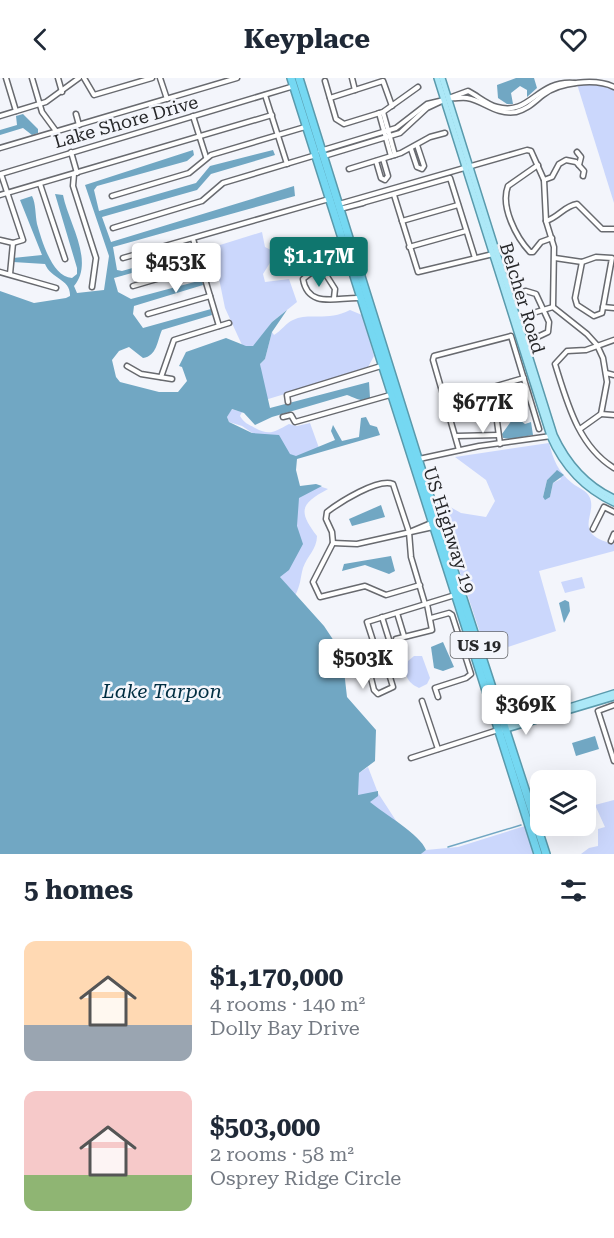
<!DOCTYPE html>
<html lang="en">
<head>
<meta charset="utf-8">
<style>
	:root { --surface:#fff; --page:#f6f6f7; --text:#1f2937; --muted:#747a83; --accent:#0f766e }
	body { margin:0; font-family:"Roboto Serif",serif; background:var(--page); color:var(--text); height:100vh; display:flex; flex-direction:column; font-size:22px; white-space:nowrap }
	* { box-sizing:border-box; margin:0 }
	p { font-size:20px; color:var(--muted) }
	.icon { flex:none; width:33px; height:33px; fill:none; stroke:currentColor; stroke-width:2; stroke-linecap:round; stroke-linejoin:round }
	.map { position:relative; height:776px; overflow:hidden }
	.sheet { display:flex; flex-direction:column; background:var(--surface); flex:1 }
	.sheet>* { flex:none }
	.fabs { position:absolute; left:530px; top:692px; display:grid; gap:12px }
	.fabs a { display:grid; place-items:center; width:66px; height:66px; border-radius:12px; background:var(--surface); box-shadow:0 6px 24px #0002; font-size:30px }
	.price { position:absolute; translate:-50% -51px; padding:0 14px; border-radius:6px; background:#fff; color:#222; font-size:20px; line-height:39px; filter:drop-shadow(0 2px 3px #0008) }
	.price::after { content:''; position:absolute; left:50%; top:36px; width:18px; height:14px; margin-left:-9px; background:inherit; clip-path:polygon(0 0,100% 0,50% 100%) }
	.price.active { background:var(--accent); color:#fff }
	ul { padding:0; list-style:none }
	li { display:flex; align-items:center; gap:18px; height:150px; padding:0 24px }
	li span { display:grid; place-items:center; flex:none; width:168px; height:120px; border-radius:12px; color:#555 }
	li>.icon { margin-inline-start:auto }
	span .icon { width:72px; height:72px; fill:#fffc; stroke-width:1 }
	li b { font-size:26px }
	h2 { display:flex; justify-content:space-between; align-items:center; height:72px; padding:0 24px; font-size:26px }
	header { display:flex; justify-content:space-between; align-items:center; height:78px; padding:0 24px; background:var(--surface); font-size:27px; font-weight:700 }
	.map>svg:first-child { display:block }
	.green { fill:#cbd7fc; fill-rule:evenodd }
	.water { fill:#71a7c3 }
	.lines { fill:none; stroke-linecap:round; stroke-linejoin:round }
	.stream { stroke:#71a7c3; stroke-width:1.5 }
	.minor-casing { stroke:#686a6f; stroke-width:7 }
	.major-casing { stroke:#5a9aac; stroke-width:8 }
	.highway-casing { stroke:#5a9aac; stroke-width:10 }
	.minor { stroke:#fff; stroke-width:4 }
	.major { stroke:#ace8f7; stroke-width:5 }
	.highway { stroke:#75d8f2; stroke-width:7 }
	.labels { text-anchor:middle; stroke-width:5; stroke-linejoin:round; paint-order:stroke }
	.shield { fill:#f3f5fb; stroke:#646669; stroke-width:1.5 }
	.shield-label { font-size:16px; font-weight:bold; fill:#27282a }
	.street-label { font-size:18px; fill:#27282a; stroke:#f3f5fb }
	.water-label { font-size:20px; font-style:italic; fill:#002e42; stroke:#f3f5fb }
</style>
</head>
<body>
<header><svg class="icon" aria-label="back" viewBox="0 0 24 24"><path d="M15 5l-7 7 7 7"/></svg>Keyplace<svg class="icon" aria-label="heart" viewBox="0 0 24 24"><path d="M12 20l-8-8c-3-5 5-10 8-4 3-6 11-1 8 4z"/></svg></header>
<div class="map">
<svg width="614" height="776" viewBox="0 0 614 776">
	<rect width="100%" height="100%" fill="#f3f5fb"/>
	<!-- green -->
	<g class="green">
		<polygon points="598,2 614,8 614,125 576,3"/>
		<polygon points="262,154 265,169 271,172 273,180 263,196 265,204 289,201 297,224 272,244 256,267 249,269 242,267 225,230 214,176 220,167"/>
		<path d="M350,232L362,237L374,278L367,291L265,322L260,286L265,281L272,254L274,257C281,253 286,245 293,242C309,234 327,244 350,232Z"/>
		<path d="M231,331L242,334L240,338C244,345 248,346 255,350C270,358 274,354 289,346L297,348L310,345L319,370L291,381L242,348L229,344L227,339Z"/>
		<path d="M549,365C553,381 558,394 572,405C579,411 586,411 590,420C595,433 583,445 592,456C598,462 606,464 614,466V473L539,493L556,553L487,576L436,421L461,435L486,439L495,423L486,402L455,379ZM556,393L561,401L553,405L550,419H543L547,402Z"/>
		<path d="M319,408L328,411C300,426 298,433 317,458C317,471 307,478 303,490C300,501 301,506 295,518L280,499L295,458V417Z"/>
		<polygon points="582,499 585,510 565,515 561,504"/>
		<path d="M414,578H422L430,600L427,606L419,610C406,604 404,596 408,583Z"/>
		<polygon points="368,689 378,715 404,755 358,718 353,708 359,695"/>
		<polygon points="614,722 614,776 581,776 589,770 598,768 598,751 605,749 595,727"/>
		<polygon points="525,748 534,776 421,776 426,772 458,769"/>
	</g>
	<!-- water -->
	<g class="water">
		<polygon points="516,0 534,0 537,10 527,19 527,12 520,8 511,15 513,26 507,26 498,20 497,7"/>
		<polygon points="23,36 38,51 38,55 32,57 23,50 0,57 0,52 17,47 16,38"/>
		<path d="M193,72L194,77L187,83L97,108L94,112L99,133L196,105L210,88L273,72L275,77L211,96L197,112L102,139L111,164L294,108L295,118L113,169L117,192L122,193L195,172L196,177L114,200L118,214L131,221L202,202L203,207L134,228L133,236L143,250L211,231L212,237L162,252C157,263 157,278 143,280L129,269L119,273L112,282L116,299L120,304L159,314H178L187,303L182,289L179,288L186,274L226,260L246,268H253L272,244L287,232L272,254L265,281L260,286L270,330L369,304L370,320C361,325 356,320 347,317L272,339L255,347L244,335L232,331L227,339L229,344L252,355L279,357L290,376L296,378L335,362L331,353L333,347L342,363L359,359L361,340L366,339L370,347L377,349L380,357L297,381L296,392L300,408L316,406L322,408L299,420L297,448L303,466L289,492L280,499L324,548L342,575L347,619L376,652L375,683L359,695L358,717L378,713V718L370,724C384,736 420,756 426,772L421,776H0V213L34,225L66,220L70,218C71,201 51,201 45,186L13,184V180L42,177L20,122L32,118C36,126 35,136 37,146C42,163 52,199 72,200L77,196V190L55,116L63,117C68,144 95,183 74,208L77,215L104,212L109,178L85,107Z"/>
		<polygon points="517,340 525,346 531,344 533,357 511,361 503,360 502,356 512,342"/>
		<polygon points="557,392 564,397 553,405 550,419 545,422 543,419 547,402"/>
		<polygon points="381,427 385,439 352,448 349,441"/>
		<polygon points="391,478 395,493 389,496 365,487 342,493 344,486"/>
		<polygon points="565,522 569,524 570,533 564,545 559,525"/>
		<polygon points="443,564 454,589 443,593 434,590 431,569"/>
		<polygon points="595,658 599,671 576,678 572,665"/>
	</g>
	<g class="lines">
		<!-- stream -->
		<polyline class="stream" points="448,769 521,747"/>
		<defs>
			<g id="minor">
				<polyline points="6,0 16,33"/>
				<polyline points="32,0 42,34 56,53"/>
				<polyline points="58,0 62,14"/>
				<polyline points="84,0 94,17 152,0"/>
				<polyline points="160,0 167,21"/>
				<polyline points="352,0 355,12"/>
				<polyline points="325,3 336,41 344,46 383,34 418,9"/>
				<polyline points="265,17 287,86"/>
				<polyline points="330,20 383,3 392,28"/>
				<path d="M449,20C455,21 461,19 467,20C485,23 495,37 516,34C528,31 534,24 543,17C559,4 596,0 614,9"/>
				<path d="M449,20L468,13C478,18 486,26 497,29C531,38 536,2 574,5"/>
				<polyline points="383,34 395,77"/>
				<polyline points="379,35 391,78"/>
				<polyline points="76,36 79,47"/>
				<polyline points="0,38 46,24 79,0"/>
				<polyline points="193,38 206,79"/>
				<polyline points="0,70 237,0"/>
				<polyline points="411,71 417,89 422,91 424,88 417,67"/>
				<polyline points="320,73 396,50 427,26 444,22"/>
				<polyline points="71,74 77,95"/>
				<polyline points="577,74 581,79 579,87"/>
				<polyline points="324,78 400,55 427,30 444,22"/>
				<polyline points="376,83 381,100 385,102 388,98 383,81"/>
				<path d="M538,87L508,108C500,128 516,159 530,174H533L541,164L552,160"/>
				<polyline points="349,91 401,75 430,59 445,55"/>
				<polyline points="74,96 73,108 96,180 92,209"/>
				<polyline points="544,102 552,99 559,86 566,82 576,84 584,93 583,98"/>
				<polyline points="40,106 65,181"/>
				<polyline points="0,117 272,37"/>
				<polyline points="394,117 418,194 493,176"/>
				<polyline points="112,118 189,95 211,77 305,49"/>
				<polyline points="362,125 450,100 475,180"/>
				<polyline points="339,126 527,72 531,73 544,102 546,143 554,169 553,229 587,256 597,267 603,280 607,304 601,336 580,351"/>
				<polyline points="340,131 363,125"/>
				<polyline points="402,143 458,127"/>
				<path d="M546,143C559,139 564,128 577,126L602,151H614"/>
				<polyline points="113,150 202,123 223,105 316,77"/>
				<polyline points="193,161 219,248"/>
				<polyline points="0,162 13,165 23,162 1,96 294,8"/>
				<polyline points="409,169 466,153"/>
				<polygon points="596,179 612,180 602,235 594,238 577,227 575,220 582,184"/>
				<polyline points="123,180 329,121"/>
				<polyline points="555,180 582,184"/>
				<polyline points="0,194 56,210"/>
				<polyline points="10,196 13,165"/>
				<polyline points="133,208 201,188"/>
				<polyline points="516,215 526,213 536,216 549,244 548,254 531,262"/>
				<path d="M334,220L335,211L323,192L312,194L303,201C308,231 337,219 360,220"/>
				<polyline points="603,229 614,230"/>
				<polyline points="148,236 210,218"/>
				<polyline points="523,238 553,229"/>
				<path d="M614,262L586,272L567,273L555,286C567,324 578,368 614,390"/>
				<polyline points="127,288 141,296 172,301"/>
				<polyline points="606,295 614,297"/>
				<polyline points="161,299 174,262 229,245"/>
				<polyline points="444,316 469,309"/>
				<polyline points="288,324 287,317 381,288"/>
				<polyline points="601,336 614,337"/>
				<polyline points="283,339 291,337 295,344 390,317"/>
				<polyline points="457,358 498,357"/>
				<polyline points="500,366 497,343 500,334 493,309 524,300"/>
				<polyline points="459,372 433,282 434,278 511,258 539,351"/>
				<polyline points="419,381 479,368 551,358"/>
				<polyline points="593,451 604,429 614,434"/>
				<polyline points="412,453 431,445"/>
				<polyline points="611,463 614,456"/>
				<polyline points="333,465 357,466 433,449"/>
				<path d="M420,507L386,517L365,508L320,519L313,504L333,465L332,454L326,441L327,434C340,424 378,400 393,406L409,454L411,479L425,526"/>
				<polyline points="397,535 404,558"/>
				<polyline points="382,539 392,571 367,584 374,612 378,616 393,609 383,576"/>
				<polyline points="431,540 449,535 452,537 471,596 466,600 435,610 438,619"/>
				<polyline points="396,561 432,552 427,526"/>
				<polyline points="376,572 367,544 455,517"/>
				<polyline points="422,623 438,671"/>
				<polyline points="614,627 598,633 614,683"/>
				<polyline points="411,680 498,652"/>
			</g>
			<g id="major">
				<path d="M437,0L550,358C563,388 584,411 614,425"/>
				<path d="M442,0L554,357C567,385 586,407 614,420"/>
				<polyline points="502,650 614,615"/>
				<polyline points="503,652 614,619"/>
			</g>
			<g id="highway">
				<polyline points="291,0 538,776"/>
				<polyline points="299,0 430,419 546,776"/>
			</g>
		</defs>
		<!-- minor casing -->
		<use href="#minor" class="minor-casing"/>
		<!-- major casing -->
		<use href="#major" class="major-casing"/>
		<!-- highway casing -->
		<use href="#highway" class="highway-casing"/>
		<!-- minor -->
		<use href="#minor" class="minor"/>
		<!-- major -->
		<use href="#major" class="major"/>
		<!-- highway -->
		<use href="#highway" class="highway"/>
	</g>
	<g class="labels">
		<!-- shield labels -->
		<rect class="shield" x="450.5" y="554" width="57" height="26" rx="4.5"/>
		<g class="shield-label">
			<text x="479" y="573">US 19</text>
		</g>
		<!-- street labels -->
		<g class="street-label">
			<text transform="translate(126 44) rotate(-16)" y="6">Lake Shore Drive</text>
			<text transform="translate(522 220) rotate(73)" y="6">Belcher Road</text>
			<text transform="translate(449 452) rotate(72)" y="6">US Highway 19</text>
		</g>
		<!-- water labels -->
		<g class="water-label">
			<text x="162" y="620">Lake Tarpon</text>
		</g>
	</g>
</svg>
<div class="fabs">
<a><svg class="icon" aria-label="layers" viewBox="0 0 24 24"><path d="M12 4l9 5-9 5-9-5zM3 14l9 5 9-5"/></svg></a>
</div>
<b class="price active" style="left:319px;top:210px">$1.17M</b>
<b class="price" style="left:176px;top:216px">$453K</b>
<b class="price" style="left:483px;top:356px">$677K</b>
<b class="price" style="left:363px;top:612px">$503K</b>
<b class="price" style="left:526px;top:658px">$369K</b>
</div>
<section class="sheet">
<h2>5 homes<svg class="icon" aria-label="filters" viewBox="0 0 24 24"><path d="M4 7h16M4 17h16"/><circle cx="9" cy="7" r="2"/><circle cx="15" cy="17" r="2"/></svg></h2>
<ul>
<li><span style="background:linear-gradient(#ffd9b3 70%,#9aa5b1 0)"><svg class="icon" aria-label="home" viewBox="0 0 24 24"><path d="M3 11l9-7 9 7M6 9v11h12V9"/></svg></span><div><b>$1,170,000</b><p>4 rooms · 140 m²</p><p>Dolly Bay Drive</p></div></li>
<li><span style="background:linear-gradient(#f6c9c9 70%,#8fb573 0)"><svg class="icon" aria-label="home" viewBox="0 0 24 24"><path d="M3 11l9-7 9 7M6 9v11h12V9"/></svg></span><div><b>$503,000</b><p>2 rooms · 58 m²</p><p>Osprey Ridge Circle</p></div></li>
</ul>
</section>
</body>
</html>
